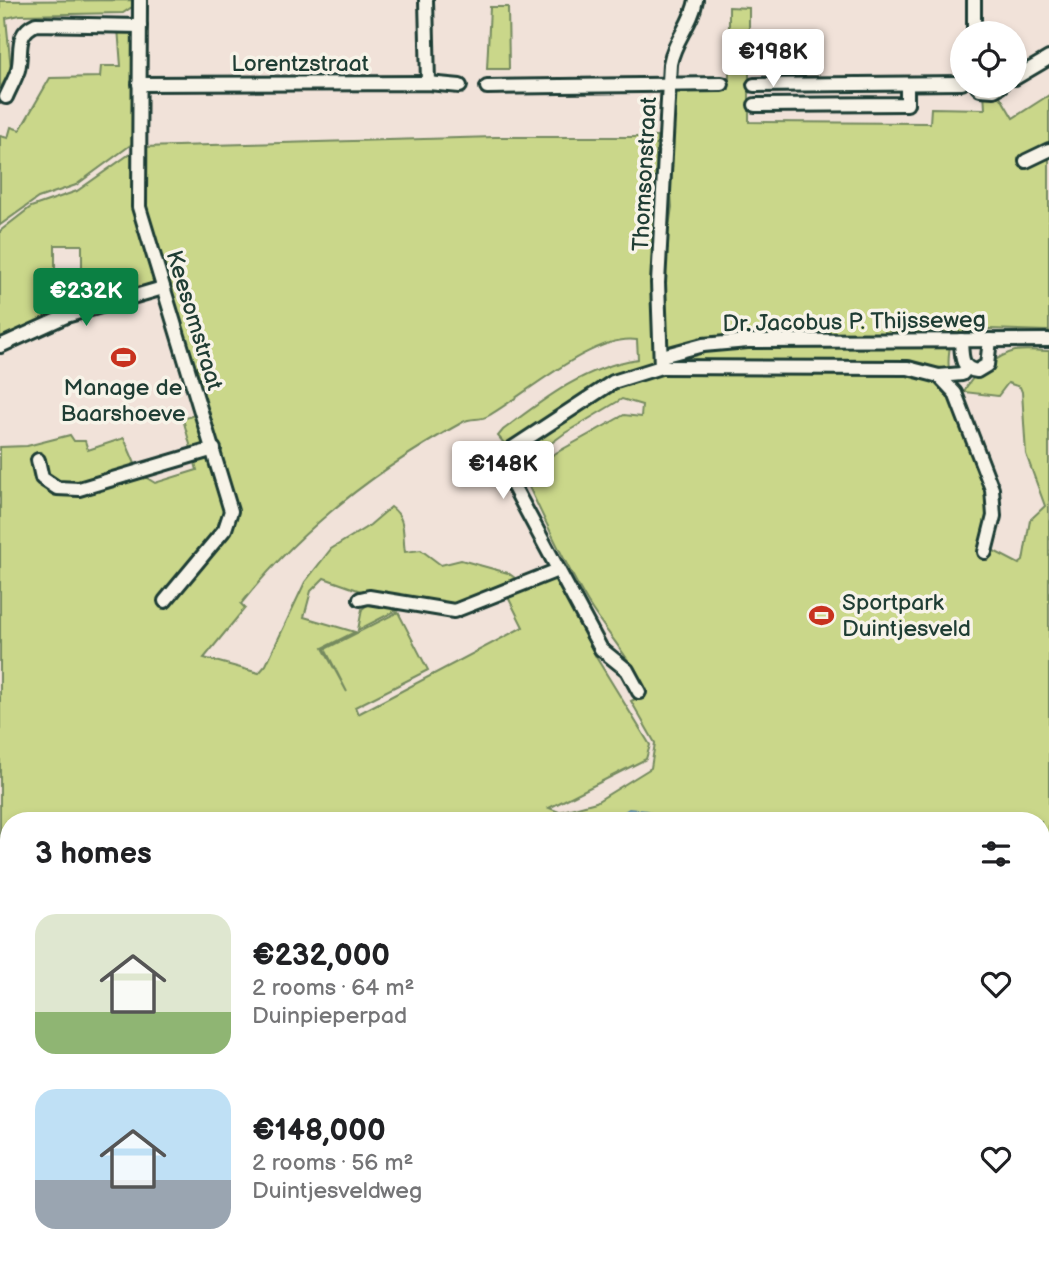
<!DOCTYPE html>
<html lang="en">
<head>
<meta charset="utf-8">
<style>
	:root { --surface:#fff; --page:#f2f2f2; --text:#202124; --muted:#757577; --accent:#0b8043 }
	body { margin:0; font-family:"Balsamiq Sans",sans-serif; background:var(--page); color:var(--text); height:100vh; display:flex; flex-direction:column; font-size:26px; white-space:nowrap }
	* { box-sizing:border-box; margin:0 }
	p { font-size:23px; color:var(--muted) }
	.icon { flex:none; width:38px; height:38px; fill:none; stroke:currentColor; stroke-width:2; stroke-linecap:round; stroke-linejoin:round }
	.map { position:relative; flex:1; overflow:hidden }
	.drawer { position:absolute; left:0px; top:812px; width:1050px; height:450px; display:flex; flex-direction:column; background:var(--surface); border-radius:28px 28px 0 0; box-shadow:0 4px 10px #0003 }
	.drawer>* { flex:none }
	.fabs { position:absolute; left:950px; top:21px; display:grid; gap:14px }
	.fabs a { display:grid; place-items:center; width:77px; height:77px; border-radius:50%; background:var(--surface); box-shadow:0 4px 10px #0003; font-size:35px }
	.price { position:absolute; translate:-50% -60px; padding:0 16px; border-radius:7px; background:#fff; color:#222; font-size:23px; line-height:46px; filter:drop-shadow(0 2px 4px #0008) }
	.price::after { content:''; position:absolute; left:50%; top:42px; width:21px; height:16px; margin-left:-10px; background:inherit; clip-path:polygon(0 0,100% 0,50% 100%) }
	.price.on { background:var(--accent); color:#fff }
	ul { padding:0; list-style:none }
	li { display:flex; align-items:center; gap:21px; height:175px; padding:0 35px }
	li span { display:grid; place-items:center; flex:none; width:196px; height:140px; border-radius:21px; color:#555 }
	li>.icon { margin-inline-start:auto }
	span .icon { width:84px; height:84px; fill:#fffc; stroke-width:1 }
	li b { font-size:30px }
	h2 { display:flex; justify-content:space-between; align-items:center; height:84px; padding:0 35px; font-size:30px }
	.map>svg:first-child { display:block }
	.green { fill:#cad78a; stroke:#748a5f; stroke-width:2; fill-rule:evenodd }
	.water { fill:#93c5f0; stroke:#658fa5; stroke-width:2 }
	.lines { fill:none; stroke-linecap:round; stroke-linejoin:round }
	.minor-casing { stroke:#1f3d34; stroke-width:18 }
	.minor { stroke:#f7f3e8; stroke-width:12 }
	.labels { text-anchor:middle; stroke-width:7; stroke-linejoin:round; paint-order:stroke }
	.street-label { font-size:23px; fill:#1f3d34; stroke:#f7f3e8 }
	.poi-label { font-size:23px; fill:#1f3d34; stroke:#f7f3e8 }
</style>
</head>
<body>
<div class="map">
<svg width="1049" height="1261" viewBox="0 0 1049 1261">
	<rect width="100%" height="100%" fill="#f1e2d9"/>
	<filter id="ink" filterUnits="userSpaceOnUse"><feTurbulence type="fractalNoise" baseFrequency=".0143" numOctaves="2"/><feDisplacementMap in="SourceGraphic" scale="14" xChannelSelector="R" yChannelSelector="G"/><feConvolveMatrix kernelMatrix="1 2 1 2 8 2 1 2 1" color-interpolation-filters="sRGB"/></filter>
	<g filter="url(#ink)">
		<!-- green -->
		<g class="green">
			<polygon points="132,0 132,7 123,13 20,15 6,18 11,69 0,89 0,1"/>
			<polygon points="490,7 508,7 509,69 487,69"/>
			<path d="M729,7L749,8V122L930,123L931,108L985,109L984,91H997L1013,118L1049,95V144L1026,164L1028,168L1049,158V331L989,329L951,333C951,346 947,355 949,369L935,370L918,365L674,363L668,360L662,314L665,254L672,207L667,136L670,91L729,89Z"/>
			<polygon points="118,28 132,28 132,144 76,185 38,198 0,225 0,136 8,138 11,127 20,130 50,78 100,77 101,66 121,66"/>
			<path d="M495,137H657L652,275L654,364L616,376L508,448L498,436L503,430C545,398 585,367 638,359L637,340C594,333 525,395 488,416C480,421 471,417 463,422C379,468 300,529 241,604L245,608L204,658L259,673L266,665L305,582L331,549L370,525L391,507C407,518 402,535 405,552L421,550L441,565L461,560L508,573L515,578L453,606L372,595L324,578L311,591L304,617L355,632L323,648L347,692L325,649L398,612L428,670L355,707L358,714L523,627L506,593L554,575L596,657L650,745L646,759L549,808L559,812L596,802L651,768L655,743L631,701L646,694C632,659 607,634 588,603C563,561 543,516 522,472L624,415L641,417L642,405L622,399L565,433L531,458L525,447L615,385L641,375L677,370L835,369L919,373L937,383L953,397L976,453L990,489V549L1019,564L1023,561L1030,520L1045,506L1026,454L1022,392L1020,387L1008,383L998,396L964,392C970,376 998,355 1015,351C1026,349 1038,351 1049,351V1261H0V447L27,446L70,435L74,441H85L88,450L124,438L139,473L155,483L197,470L183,419L197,414L226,514L223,526L163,595L169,602L229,532L235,507L145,217L143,147ZM9,821H1041V1253H9Z"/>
			<polygon points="134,151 134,213 155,282 90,305 90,296 82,296 82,245 55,245 55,313 0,340 0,231 31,207 77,191"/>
			<polygon points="370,603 401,608 358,630 362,609"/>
		</g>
		<!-- water -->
		<g class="water">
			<polygon points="629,809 647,811 667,821 610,821"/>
			<polygon points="323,1253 433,1253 430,1261 321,1261"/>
		</g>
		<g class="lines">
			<defs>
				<g id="minor">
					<polyline points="140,0 139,207 231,511 225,529 165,601"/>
					<polyline points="426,0 428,83"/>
					<polyline points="974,0 974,33"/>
					<polyline points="1015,78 1049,58"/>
					<polyline points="139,84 428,83 460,86"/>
					<polyline points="754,85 962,83"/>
					<polyline points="977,86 980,89 994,90 1001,86"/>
					<polyline points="487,87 722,84"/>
					<path d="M6,97C10,88 15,79 18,70C23,51 14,34 36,24L140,26"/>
					<polyline points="755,105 907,104 907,84"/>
					<polyline points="1026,161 1049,150"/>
					<path d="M961,340C962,354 960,369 977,371L987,365L990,340"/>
					<polyline points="0,346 66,316 163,288"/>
					<polyline points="662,356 703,345 748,341 1049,340"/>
					<polyline points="661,367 908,368 939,376 962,374 967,368"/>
					<polyline points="939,376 955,393 992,489 994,516 985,552"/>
					<polyline points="38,460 42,478 57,488 79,489 214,449"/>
					<polyline points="360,599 369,597 454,611 558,570"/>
					<path d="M639,692L627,670L601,649L509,478L511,449L613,382L661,367L658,283L670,64C674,40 692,24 696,0"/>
				</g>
			</defs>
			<!-- minor casing -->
			<use href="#minor" class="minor-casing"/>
			<!-- minor -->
			<use href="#minor" class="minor"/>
		</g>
	</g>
	<!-- icons -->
	<defs>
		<symbol id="stadium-bare" viewBox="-9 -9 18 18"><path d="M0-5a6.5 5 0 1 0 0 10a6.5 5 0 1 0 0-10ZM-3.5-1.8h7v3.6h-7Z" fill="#c8321e" stroke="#f7f3e8" stroke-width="2.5" paint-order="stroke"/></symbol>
	</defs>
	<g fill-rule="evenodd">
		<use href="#stadium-bare" x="106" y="340" width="35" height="35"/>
		<use href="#stadium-bare" x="804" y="598" width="35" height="35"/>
	</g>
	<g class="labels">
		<!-- street labels -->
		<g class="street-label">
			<text x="300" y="71">Lorentzstraat</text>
			<text transform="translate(644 174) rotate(-87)" y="8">Thomsonstraat</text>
			<text transform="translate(195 320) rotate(73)" y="8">Keesomstraat</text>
			<text transform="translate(854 321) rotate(-1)" y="8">Dr. Jacobus P. Thijsseweg</text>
		</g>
		<!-- poi labels -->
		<g class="poi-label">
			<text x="123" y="395">Manage de<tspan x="123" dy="26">Baarshoeve</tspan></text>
			<text x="842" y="610" text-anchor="start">Sportpark<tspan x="842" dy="26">Duintjesveld</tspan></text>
		</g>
	</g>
</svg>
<div class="fabs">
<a><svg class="icon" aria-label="locate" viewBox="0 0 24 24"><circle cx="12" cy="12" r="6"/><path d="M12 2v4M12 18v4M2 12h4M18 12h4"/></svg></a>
</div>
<b class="price" style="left:773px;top:89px">€198K</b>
<b class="price on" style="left:86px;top:328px">€232K</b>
<b class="price" style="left:503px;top:501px">€148K</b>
<section class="drawer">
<h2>3 homes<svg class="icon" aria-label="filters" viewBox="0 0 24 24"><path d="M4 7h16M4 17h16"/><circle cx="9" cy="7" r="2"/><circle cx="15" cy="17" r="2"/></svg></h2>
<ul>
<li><span style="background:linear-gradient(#dfe7d0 70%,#8fb573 0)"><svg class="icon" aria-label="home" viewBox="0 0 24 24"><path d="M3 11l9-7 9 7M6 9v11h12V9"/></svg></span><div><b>€232,000</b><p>2 rooms · 64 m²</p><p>Duinpieperpad</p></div><svg class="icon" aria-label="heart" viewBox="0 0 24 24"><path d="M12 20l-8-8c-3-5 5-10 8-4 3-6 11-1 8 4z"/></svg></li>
<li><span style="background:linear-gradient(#bfe0f5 65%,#9aa5b1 0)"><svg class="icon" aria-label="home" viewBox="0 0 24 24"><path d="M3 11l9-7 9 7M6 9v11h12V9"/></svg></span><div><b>€148,000</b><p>2 rooms · 56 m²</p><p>Duintjesveldweg</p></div><svg class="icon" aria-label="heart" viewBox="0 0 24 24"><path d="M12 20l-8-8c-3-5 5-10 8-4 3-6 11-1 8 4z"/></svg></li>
</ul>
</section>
</div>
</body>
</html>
